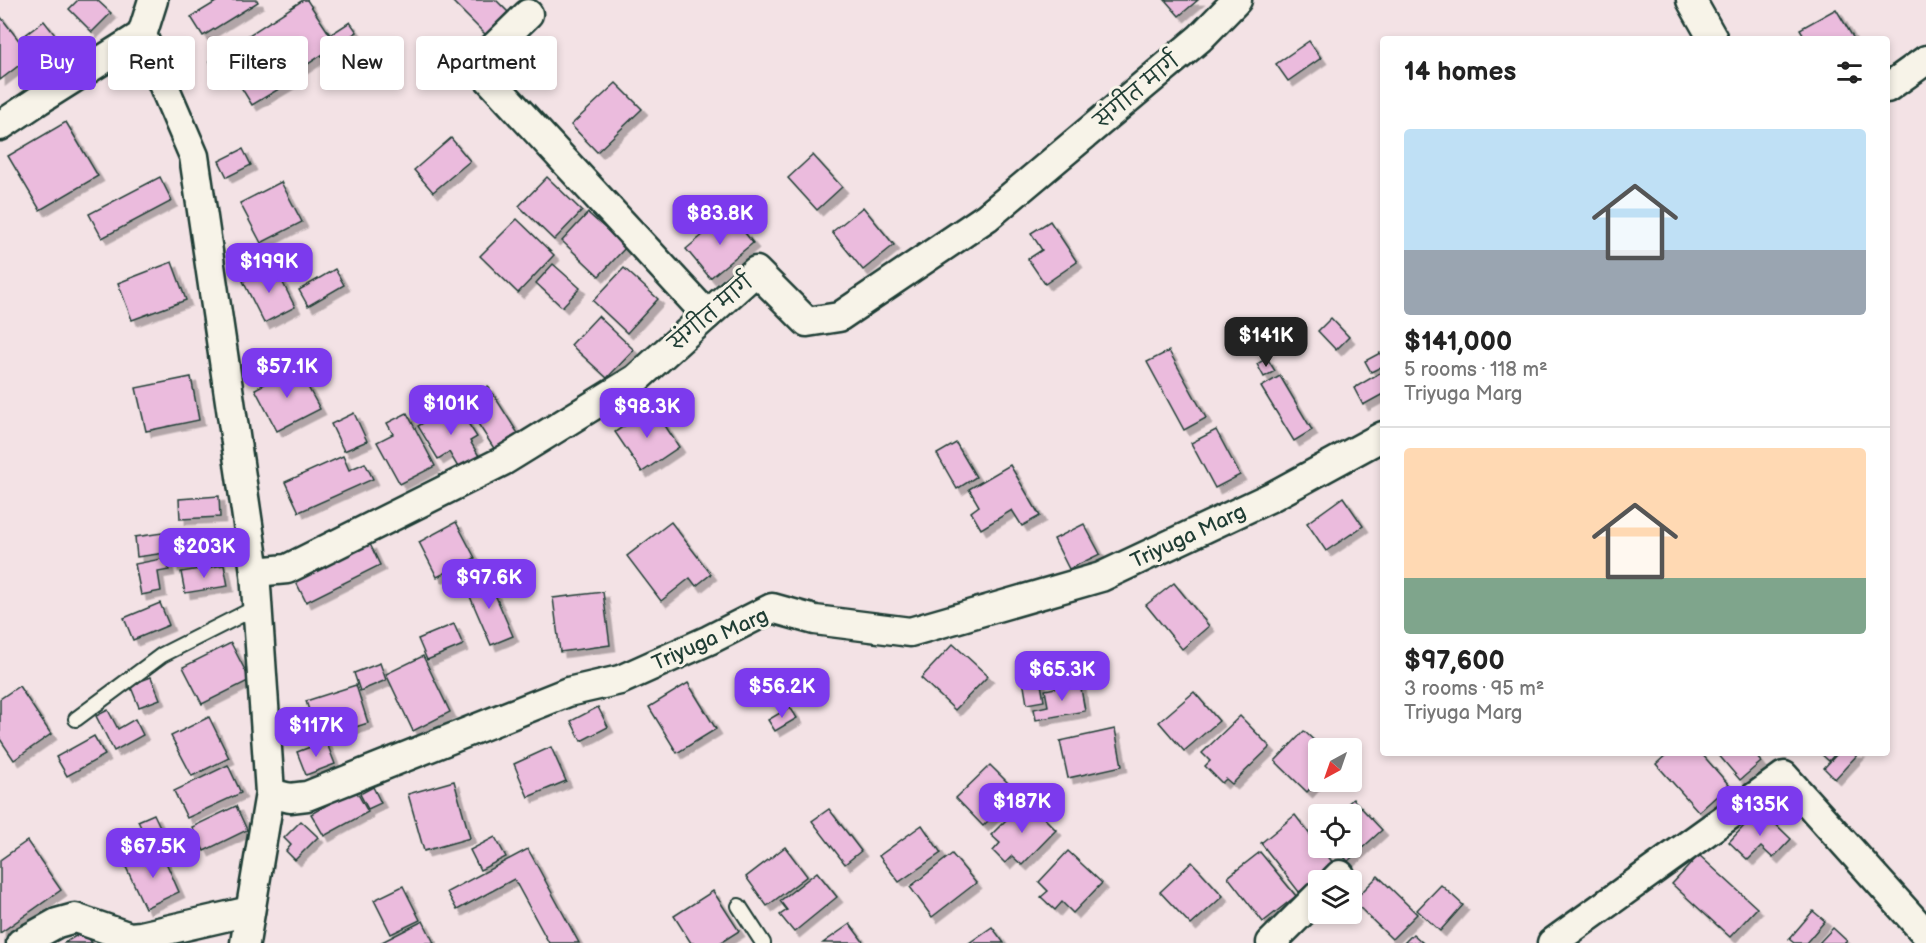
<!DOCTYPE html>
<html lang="en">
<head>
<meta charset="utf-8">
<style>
	:root { --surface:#fff; --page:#f6f6f6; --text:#222; --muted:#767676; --line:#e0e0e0; --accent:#7c3aed }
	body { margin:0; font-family:"Balsamiq Sans","Playpen Sans Deva",sans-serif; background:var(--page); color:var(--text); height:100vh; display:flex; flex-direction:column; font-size:22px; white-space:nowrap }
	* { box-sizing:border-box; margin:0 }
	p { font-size:20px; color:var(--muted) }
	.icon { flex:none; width:33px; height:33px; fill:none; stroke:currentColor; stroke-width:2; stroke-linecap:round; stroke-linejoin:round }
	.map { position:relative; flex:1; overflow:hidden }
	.sheet { position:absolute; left:1380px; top:36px; width:510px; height:720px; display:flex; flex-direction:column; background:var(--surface); border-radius:6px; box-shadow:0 3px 9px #0003 }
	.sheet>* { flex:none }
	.guide { position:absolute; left:18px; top:36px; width:570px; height:54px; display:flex; gap:12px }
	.needle { width:39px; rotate:220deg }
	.tools { position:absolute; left:1308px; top:738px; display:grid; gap:12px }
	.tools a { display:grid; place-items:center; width:54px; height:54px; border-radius:6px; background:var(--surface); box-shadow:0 3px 9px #0003; font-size:30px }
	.price { position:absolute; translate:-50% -51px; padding:0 14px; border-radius:12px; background:var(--accent); color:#fff; font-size:20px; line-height:39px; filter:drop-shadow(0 2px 3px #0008) }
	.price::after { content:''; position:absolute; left:50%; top:36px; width:18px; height:14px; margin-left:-9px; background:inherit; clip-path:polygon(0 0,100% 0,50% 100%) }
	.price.selected { background:#222; color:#fff }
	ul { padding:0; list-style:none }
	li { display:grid; align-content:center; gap:12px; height:318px; padding:0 24px }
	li+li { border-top:2px solid var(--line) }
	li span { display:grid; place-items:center; height:186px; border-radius:6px; color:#555 }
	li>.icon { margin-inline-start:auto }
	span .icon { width:108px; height:108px; fill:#fffc; stroke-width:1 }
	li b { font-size:26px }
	h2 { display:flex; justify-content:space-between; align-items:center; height:72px; padding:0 24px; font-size:26px }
	.chip { padding:0 21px; border-radius:6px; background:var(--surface); box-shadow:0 3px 9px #0003; font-size:21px; line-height:54px }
	.chip.selected { background:var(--accent); color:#fff }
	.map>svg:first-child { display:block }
	.building { fill:#ebbbdd; stroke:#1f3d34; stroke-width:1.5; filter:url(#shadow) }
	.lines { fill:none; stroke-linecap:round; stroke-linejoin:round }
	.service-casing { stroke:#1f3d34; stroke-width:18 }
	.minor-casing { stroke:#1f3d34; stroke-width:33 }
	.service { stroke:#f7f3e8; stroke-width:14 }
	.minor { stroke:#f7f3e8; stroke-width:28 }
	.labels { text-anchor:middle; stroke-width:6; stroke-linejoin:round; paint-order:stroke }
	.street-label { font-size:21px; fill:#1f3d34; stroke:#f7f3e8 }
</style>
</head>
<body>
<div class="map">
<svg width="1926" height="943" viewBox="0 0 1926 943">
	<defs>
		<filter id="shadow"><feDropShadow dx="5.5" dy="5.5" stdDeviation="0" flood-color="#0004"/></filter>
	</defs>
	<rect width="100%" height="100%" fill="#f3e2e5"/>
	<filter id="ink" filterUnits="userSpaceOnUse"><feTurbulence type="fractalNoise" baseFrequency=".0167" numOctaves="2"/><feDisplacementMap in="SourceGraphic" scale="12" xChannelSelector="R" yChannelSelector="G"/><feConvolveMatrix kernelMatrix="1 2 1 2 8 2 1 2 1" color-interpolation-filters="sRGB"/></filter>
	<g filter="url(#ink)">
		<!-- building -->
		<g class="building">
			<polygon points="78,0 97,0 111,13 92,32 69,9"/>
			<polygon points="219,0 257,0 258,2 203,36 191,17"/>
			<polygon points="303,0 307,0 330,35 350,22 357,32 302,68 284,41 222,81 209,61"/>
			<polygon points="451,0 496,0 508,12 486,35"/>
			<polygon points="1165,0 1198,0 1179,16"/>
			<polygon points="1836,9 1854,39 1806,39 1800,29"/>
			<polygon points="0,16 31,56 0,80"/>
			<polygon points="44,21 66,49 45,64 24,36"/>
			<polygon points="1309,41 1321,58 1288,81 1276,64"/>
			<polygon points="283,51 299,77 252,105 236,79"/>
			<polygon points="616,83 642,109 597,152 571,125"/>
			<polygon points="66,122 98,176 40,210 8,156"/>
			<polygon points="451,138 470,161 433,192 414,170"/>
			<polygon points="243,149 251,165 227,177 219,161"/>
			<polygon points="813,155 842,187 817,210 788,178"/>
			<polygon points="160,177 172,201 102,238 89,214"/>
			<polygon points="547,177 582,211 554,240 519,206"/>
			<polygon points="281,182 302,222 261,243 240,203"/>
			<polygon points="863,207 894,245 863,270 832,232"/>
			<polygon points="588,213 626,247 599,276 562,241"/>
			<polygon points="729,213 753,243 710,278 686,249"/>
			<polygon points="517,219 554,255 518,293 480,256"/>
			<polygon points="1050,221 1077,262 1045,284 1028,259 1042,250 1031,233"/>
			<polygon points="172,262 186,300 132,320 118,283"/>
			<polygon points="553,264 580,288 562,307 536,283"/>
			<polygon points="274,265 295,307 264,323 243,281"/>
			<polygon points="624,268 658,299 627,333 593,301"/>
			<polygon points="335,269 344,285 308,306 299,290"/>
			<polygon points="598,316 634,350 607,378 571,345"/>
			<polygon points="1331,318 1349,337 1336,350 1318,331"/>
			<polygon points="1169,351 1206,418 1184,430 1147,362"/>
			<polygon points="1380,353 1383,358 1383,366 1371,372 1365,361"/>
			<polygon points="1267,358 1275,371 1264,377 1257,364"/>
			<polygon points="297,367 320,409 277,431 255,389"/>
			<polygon points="1383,371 1383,394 1363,405 1354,388"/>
			<polygon points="1280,376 1312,430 1294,441 1261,387"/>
			<polygon points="191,377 199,420 146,431 136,388"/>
			<polygon points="488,386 519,435 495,450 464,402"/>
			<polygon points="455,403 477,437 470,441 479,456 459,469 449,452 438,459 418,426"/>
			<polygon points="653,407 679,447 642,472 615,432"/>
			<polygon points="354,413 367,441 344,451 331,424"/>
			<polygon points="407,413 435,466 400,484 377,442 393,434 387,423"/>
			<polygon points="1216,430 1240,475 1215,488 1191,443"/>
			<polygon points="956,443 976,477 957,489 937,454"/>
			<polygon points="343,456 349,470 365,463 373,479 299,512 285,482"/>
			<polygon points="1010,465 1040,516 1022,526 1012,510 981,529 971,512 979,506 969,489"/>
			<polygon points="219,496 220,517 180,519 179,499"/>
			<polygon points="1343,497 1363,526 1326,551 1307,523"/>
			<polygon points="456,522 475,558 437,577 419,542"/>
			<polygon points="671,522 711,574 696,586 690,578 661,601 627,556"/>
			<polygon points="1084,524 1100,554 1069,569 1054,539"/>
			<polygon points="162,533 165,553 137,557 135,537"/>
			<polygon points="218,534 220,563 173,566 171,537"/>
			<polygon points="370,544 380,565 306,602 295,580"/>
			<polygon points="166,558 169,570 158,572 161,591 141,595 135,564"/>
			<polygon points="224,565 228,586 185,593 181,572"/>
			<polygon points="487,576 513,636 491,645 465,585"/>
			<polygon points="1174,583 1209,626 1182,649 1146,605"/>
			<polygon points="603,592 610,645 560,652 553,598"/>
			<polygon points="160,603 169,625 133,640 124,618"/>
			<polygon points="454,624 463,645 427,660 418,639"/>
			<polygon points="231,643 250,680 202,704 183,667"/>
			<polygon points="953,644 988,676 955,710 921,678"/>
			<polygon points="423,656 450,712 413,731 386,674"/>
			<polygon points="380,663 386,680 360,691 354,673"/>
			<polygon points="151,677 160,699 139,707 130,685"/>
			<polygon points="1040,678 1044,701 1027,704 1023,680"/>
			<polygon points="688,683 716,729 677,753 649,707"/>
			<polygon points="1080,683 1085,711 1036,720 1034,709 1048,706 1045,690"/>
			<polygon points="356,685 368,723 318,739 306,701"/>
			<polygon points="19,686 51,734 14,760 0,739 0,699"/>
			<polygon points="1194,692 1219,721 1184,751 1159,722"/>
			<polygon points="598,707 608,727 581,741 571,721"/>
			<polygon points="790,707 797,718 775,731 768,720"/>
			<polygon points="108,710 118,729 135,719 143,735 114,751 96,716"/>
			<polygon points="1240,716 1270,747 1232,784 1226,779 1222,783 1205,766 1210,761 1202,753"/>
			<polygon points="209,717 229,758 192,776 171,736"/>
			<polygon points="1115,729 1122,766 1068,778 1060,741"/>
			<polygon points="1304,731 1322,748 1318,748 1318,780 1307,792 1275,761"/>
			<polygon points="94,736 105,755 67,776 56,757"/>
			<polygon points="326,741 335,764 306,775 297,752"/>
			<polygon points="551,747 566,781 528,797 514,764"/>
			<polygon points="1668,753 1701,753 1729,785 1699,812 1656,764"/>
			<polygon points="1717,753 1754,753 1761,762 1740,780"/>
			<polygon points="1820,753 1836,753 1829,761"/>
			<polygon points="1838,753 1859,753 1835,779 1824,768"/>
			<polygon points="228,765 241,793 187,818 174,791"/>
			<polygon points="990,765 1017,792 983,826 956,798"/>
			<polygon points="454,781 470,838 424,851 408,794"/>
			<polygon points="373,787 381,803 368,809 360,794"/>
			<polygon points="355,789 368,812 324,836 311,814"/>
			<polygon points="1353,799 1382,830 1348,861 1335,848 1352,848 1352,814 1336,814"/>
			<polygon points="1026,800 1056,830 1022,865 1012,856 1005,863 993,851 1000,843 991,835"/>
			<polygon points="236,806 247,830 204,851 192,827"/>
			<polygon points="829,809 861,851 845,864 812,821"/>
			<polygon points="1760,809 1791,839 1773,858 1761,847 1748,860 1729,842"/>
			<polygon points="154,814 162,831 146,838 138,821"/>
			<polygon points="1295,815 1318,845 1318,848 1321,848 1334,864 1299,892 1261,843"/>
			<polygon points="301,821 318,837 295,860 286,851 291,845 284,838"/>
			<polygon points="922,825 941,853 899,882 879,856"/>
			<polygon points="495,837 506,857 480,870 470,850"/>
			<polygon points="27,841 61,890 0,933 0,860"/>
			<polygon points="785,847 807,876 767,906 746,877"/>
			<polygon points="528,849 579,943 549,943 514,879 457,910 447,892"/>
			<polygon points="161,851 179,892 145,908 126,867"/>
			<polygon points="1068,851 1102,883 1073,913 1062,902 1055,910 1041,897 1048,891 1039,882"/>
			<polygon points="1260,852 1296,896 1263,922 1228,877"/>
			<polygon points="952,854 976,883 932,917 910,887"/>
			<polygon points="1699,855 1757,908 1730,937 1672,884"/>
			<polygon points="1192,862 1223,896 1191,925 1160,892"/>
			<polygon points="817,872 837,897 794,932 780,915 787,910 780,901"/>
			<polygon points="1378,876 1417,914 1392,939 1353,901"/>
			<polygon points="1441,885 1463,905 1440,931 1417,910"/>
			<polygon points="403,886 420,920 391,934 374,900"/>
			<polygon points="713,891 739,931 720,943 691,943 674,916"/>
			<polygon points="1813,911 1825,921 1806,943 1794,943 1789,939"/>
			<polygon points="423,921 434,943 380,943"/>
			<polygon points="850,924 864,943 823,943"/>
			<polygon points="992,927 1004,943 969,943"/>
			<polygon points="1833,928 1847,941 1845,943 1819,943"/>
			<polygon points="84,931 92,943 64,943"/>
			<polygon points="1413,934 1423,943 1404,943"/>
		</g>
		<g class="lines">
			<defs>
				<g id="service">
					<polyline points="76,719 162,655 257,607"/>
					<polyline points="739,906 763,943"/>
				</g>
				<g id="minor">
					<polyline points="153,0 142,35 194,156 255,572 270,793 245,943"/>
					<polyline points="1691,0 1713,39"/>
					<polyline points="528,14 476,65 707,315"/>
					<polyline points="1887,88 1926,60"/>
					<polyline points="0,126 39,100 142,35"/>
					<polyline points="255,572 287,569 503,461 636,379 756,271 807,322 839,317 987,217 1200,38 1237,0"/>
					<polyline points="270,793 290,798 307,796 568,692 620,680 709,640 772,608 815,620 910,632 1101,577 1271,497 1383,436"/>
					<polyline points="1335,880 1340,875"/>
					<polyline points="21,943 57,923 75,918 130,937 141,936 250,911"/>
					<polyline points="1271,943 1318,896"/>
					<polyline points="1552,943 1784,776 1926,934"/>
				</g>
			</defs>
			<!-- service casing -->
			<use href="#service" class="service-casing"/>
			<!-- minor casing -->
			<use href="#minor" class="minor-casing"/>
			<!-- service -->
			<use href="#service" class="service"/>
			<!-- minor -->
			<use href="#minor" class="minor"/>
		</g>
	</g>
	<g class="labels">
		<!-- street labels -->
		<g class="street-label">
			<text transform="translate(1137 91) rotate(-40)" y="7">संगीत मार्ग</text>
			<text transform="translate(711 313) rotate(-41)" y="7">संगीत मार्ग</text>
			<text transform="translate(1188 536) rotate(-25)" y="7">Triyuga Marg</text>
			<text transform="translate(710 639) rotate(-24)" y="7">Triyuga Marg</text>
		</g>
	</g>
</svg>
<div class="tools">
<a><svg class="needle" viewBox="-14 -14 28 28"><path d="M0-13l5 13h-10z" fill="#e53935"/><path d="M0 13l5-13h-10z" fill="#767676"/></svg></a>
<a><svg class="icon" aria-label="locate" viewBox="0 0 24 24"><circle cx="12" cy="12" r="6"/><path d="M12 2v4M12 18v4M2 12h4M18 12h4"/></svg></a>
<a><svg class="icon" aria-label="layers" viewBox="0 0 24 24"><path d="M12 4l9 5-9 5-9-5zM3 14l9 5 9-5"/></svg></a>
</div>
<b class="price" style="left:720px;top:246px">$83.8K</b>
<b class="price" style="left:269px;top:294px">$199K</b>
<b class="price selected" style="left:1266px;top:368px">$141K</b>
<b class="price" style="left:287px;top:399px">$57.1K</b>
<b class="price" style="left:451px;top:436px">$101K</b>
<b class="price" style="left:647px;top:439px">$98.3K</b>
<b class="price" style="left:204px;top:579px">$203K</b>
<b class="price" style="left:489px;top:610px">$97.6K</b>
<b class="price" style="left:1062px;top:702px">$65.3K</b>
<b class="price" style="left:782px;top:719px">$56.2K</b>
<b class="price" style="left:316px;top:758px">$117K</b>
<b class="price" style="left:1022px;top:834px">$187K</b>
<b class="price" style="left:1760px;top:837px">$135K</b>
<b class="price" style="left:153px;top:879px">$67.5K</b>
<div class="guide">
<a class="chip selected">Buy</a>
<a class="chip">Rent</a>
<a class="chip">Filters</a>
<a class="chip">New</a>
<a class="chip">Apartment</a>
</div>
<section class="sheet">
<h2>14 homes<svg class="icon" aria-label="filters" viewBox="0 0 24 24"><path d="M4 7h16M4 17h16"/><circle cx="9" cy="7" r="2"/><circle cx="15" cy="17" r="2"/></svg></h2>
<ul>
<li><span style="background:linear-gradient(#bfe0f5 65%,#9aa5b1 0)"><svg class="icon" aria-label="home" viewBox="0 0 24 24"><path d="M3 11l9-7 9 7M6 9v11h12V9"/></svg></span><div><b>$141,000</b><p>5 rooms · 118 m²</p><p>Triyuga Marg</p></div></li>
<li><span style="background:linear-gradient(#ffd9b3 70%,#7fa58c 0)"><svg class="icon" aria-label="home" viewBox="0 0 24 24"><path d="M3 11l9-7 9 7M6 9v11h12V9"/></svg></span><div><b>$97,600</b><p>3 rooms · 95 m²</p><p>Triyuga Marg</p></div></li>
</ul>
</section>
</div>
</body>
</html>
